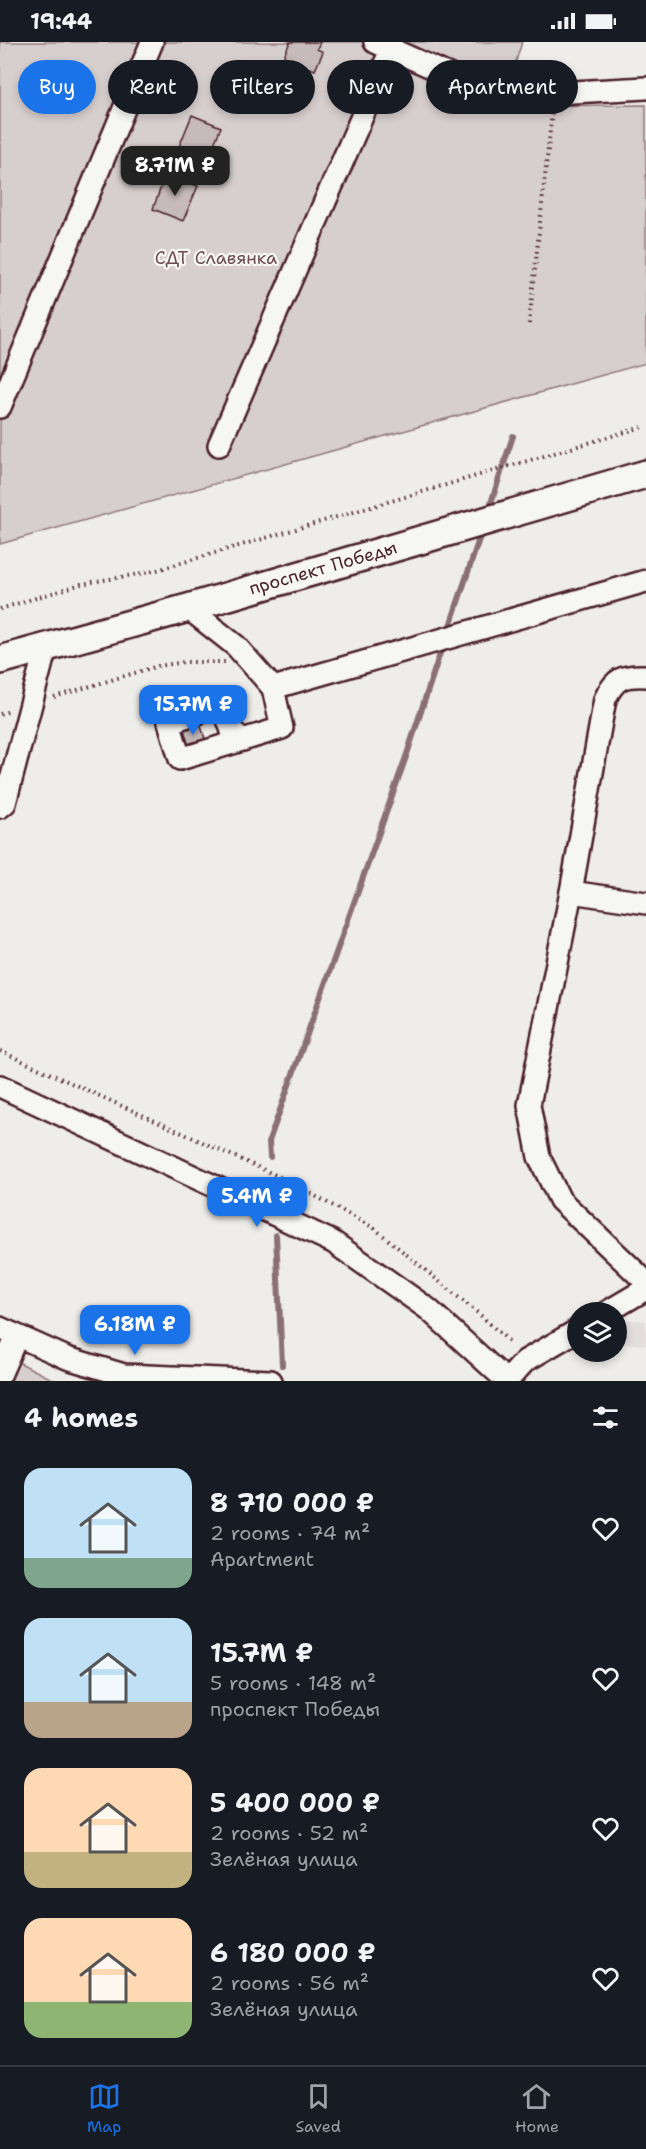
<!DOCTYPE html>
<html lang="en">
<head>
<meta charset="utf-8">
<style>
	:root { --surface:#171b24; --page:#242831; --text:#f1f3f6; --muted:#9ea1a6; --line:#363941; --accent:#1a73e8 }
	body { margin:0; font-family:"Shantell Sans",sans-serif; background:var(--page); color:var(--text); height:100vh; display:flex; flex-direction:column; font-size:22px; white-space:nowrap }
	* { box-sizing:border-box; margin:0 }
	p { font-size:20px; color:var(--muted) }
	.icon { flex:none; width:33px; height:33px; fill:none; stroke:currentColor; stroke-width:2; stroke-linecap:round; stroke-linejoin:round }
	.map { position:relative; height:1339px; overflow:hidden }
	.side { display:flex; flex-direction:column; background:var(--surface); flex:1 }
	.side>* { flex:none }
	.top-card { position:absolute; left:18px; top:18px; width:610px; height:54px; display:flex; gap:12px }
	.controls { position:absolute; left:567px; top:1260px; display:grid; gap:12px }
	.controls a { display:grid; place-items:center; width:60px; height:60px; border-radius:50%; background:var(--surface); box-shadow:0 3px 9px #0003; font-size:30px }
	.price { position:absolute; translate:-50% -51px; padding:0 14px; border-radius:12px; background:var(--accent); color:#fff; font-size:20px; line-height:39px; filter:drop-shadow(0 2px 3px #0008) }
	.price::after { content:''; position:absolute; left:50%; top:36px; width:18px; height:14px; margin-left:-9px; background:inherit; clip-path:polygon(0 0,100% 0,50% 100%) }
	.price.active { background:#222; color:#fff }
	ul { padding:0; list-style:none }
	li { display:flex; align-items:center; gap:18px; height:150px; padding:0 24px }
	li span { display:grid; place-items:center; flex:none; width:168px; height:120px; border-radius:18px; color:#555 }
	li>.icon { margin-inline-start:auto }
	span .icon { width:72px; height:72px; fill:#fffc; stroke-width:1 }
	li b { font-size:26px }
	h2 { display:flex; justify-content:space-between; align-items:center; height:72px; padding:0 24px; font-size:26px }
	.tag { padding:0 21px; border-radius:27px; background:var(--surface); box-shadow:0 3px 9px #0003; font-size:21px; line-height:54px }
	.tag.active { background:var(--accent); color:#fff }
	.status { display:flex; justify-content:space-between; align-items:center; height:42px; padding:0 30px; background:var(--surface); direction:ltr }
	.status svg { height:16px; fill:currentColor }
	.menu { display:flex; justify-content:space-around; align-items:center; height:84px; border-top:2px solid var(--line); background:var(--surface); font-size:16px; color:var(--muted) }
	.menu a { display:grid; justify-items:center; gap:3px }
	.menu .active { color:var(--accent) }
	.map>svg:first-child { display:block }
	.built { fill:#e3dedc }
	.green { fill:#d7cfce; stroke:#90777c; stroke-width:1.5 }
	.lines { fill:none; stroke-linecap:round; stroke-linejoin:round }
	.stream { stroke:#8a6f74; stroke-width:6 }
	.building { fill:#c6babb; stroke:#4a1f2b; stroke-width:1.5 }
	.minor-casing { stroke:#4a1f2b; stroke-width:26 }
	.major-casing { stroke:#4a1f2b; stroke-width:32 }
	.path { stroke:#4a1f2b; stroke-width:4; stroke-dasharray:1.5 4.5; stroke-linecap:butt }
	.minor { stroke:#f6f6f2; stroke-width:21 }
	.major { stroke:#f6f6f2; stroke-width:27 }
	.labels { text-anchor:middle; stroke-width:4.5; stroke-linejoin:round; paint-order:stroke }
	.park-label { font-size:18px; fill:#6d4b54; stroke:#f6f6f2 }
	.street-label { font-size:18px; fill:#4a1f2b; stroke:#f6f6f2 }
</style>
</head>
<body>
<div class="status"><b>19:44</b><svg viewBox="0 0 49 12"><path d="M0 12V9h3v3zM5 12V6h3v6zM10 12V3h3v9zM15 12V0h3v12zM26 1h20v11H26zM47 4h2v5h-2z"/></svg></div>
<div class="map">
<svg width="646" height="1339" viewBox="0 0 646 1339">
	<rect width="100%" height="100%" fill="#efedea"/>
	<filter id="ink" filterUnits="userSpaceOnUse"><feTurbulence type="fractalNoise" baseFrequency=".0167" numOctaves="2"/><feDisplacementMap in="SourceGraphic" scale="12" xChannelSelector="R" yChannelSelector="G"/><feConvolveMatrix kernelMatrix="1 2 1 2 8 2 1 2 1" color-interpolation-filters="sRGB"/></filter>
	<g filter="url(#ink)">
		<!-- built -->
		<polygon class="built" points="617,1277 646,1279 646,1303 617,1301"/>
		<!-- green -->
		<g class="green">
			<polygon points="0,0 522,0 502,64 646,63 646,321 0,502"/>
			<polygon points="0,1311 56,1339 0,1339"/>
		</g>
		<g class="lines">
			<!-- stream -->
			<g class="stream">
				<polyline points="488,470 513,394"/>
				<polyline points="448,590 482,488"/>
				<polyline points="270,1115 269,1099 407,712 443,602"/>
				<polyline points="272,1138 273,1153"/>
				<polyline points="276,1193 282,1323"/>
			</g>
		</g>
		<!-- building -->
		<g class="building">
			<polygon points="290,0 320,0 317,7 323,10 315,28 309,26 306,34 280,23"/>
			<polygon points="192,73 221,85 205,124 176,112"/>
			<polygon points="169,132 198,144 183,179 153,167 165,134 167,135"/>
			<polygon points="199,678 207,703 187,709 179,684"/>
		</g>
		<g class="lines">
			<defs>
				<g id="minor">
					<polyline points="375,0 487,50 554,51 646,46"/>
					<polyline points="0,365 152,0"/>
					<polyline points="219,403 391,8 391,0"/>
					<polyline points="188,566 236,604 273,646 646,539"/>
					<path d="M646,634C623,633 615,636 605,657L571,850L529,1063L539,1115L560,1158L646,1240"/>
					<polyline points="243,698 232,689 223,663 169,680 180,717 282,686 273,646"/>
					<polyline points="0,765 5,761 46,605"/>
					<polyline points="571,850 646,861"/>
					<polyline points="0,1044 333,1200 428,1267 507,1339"/>
					<polyline points="607,1270 646,1247"/>
					<polyline points="0,1286 67,1316 124,1333 271,1339"/>
					<polyline points="0,1333 17,1294"/>
					<polyline points="507,1339 525,1319 578,1288"/>
				</g>
				<polyline id="major" points="0,618 188,566 646,432"/>
			</defs>
			<!-- minor casing -->
			<use href="#minor" class="minor-casing"/>
			<!-- major casing -->
			<use href="#major" class="major-casing"/>
			<!-- path -->
			<g class="path">
				<polyline points="529,282 552,70"/>
				<polyline points="0,567 81,542 150,530 646,384"/>
				<polyline points="54,655 158,624 185,620 225,620"/>
				<polyline points="0,672 10,669"/>
				<polyline points="0,1009 282,1136 374,1186 479,1272 511,1301"/>
			</g>
			<!-- minor -->
			<use href="#minor" class="minor"/>
			<!-- major -->
			<use href="#major" class="major"/>
		</g>
	</g>
	<g class="labels">
		<!-- park labels -->
		<g class="park-label">
			<text x="216" y="222">СДТ Славянка</text>
		</g>
		<!-- street labels -->
		<g class="street-label">
			<text transform="translate(323 526) rotate(-16)" y="6">проспект Победы</text>
		</g>
	</g>
</svg>
<div class="controls">
<a><svg class="icon" aria-label="layers" viewBox="0 0 24 24"><path d="M12 4l9 5-9 5-9-5zM3 14l9 5 9-5"/></svg></a>
</div>
<b class="price active" style="left:175px;top:155px">8.71M ₽</b>
<b class="price" style="left:193px;top:694px">15.7M ₽</b>
<b class="price" style="left:257px;top:1186px">5.4M ₽</b>
<b class="price" style="left:135px;top:1314px">6.18M ₽</b>
<div class="top-card">
<a class="tag active">Buy</a>
<a class="tag">Rent</a>
<a class="tag">Filters</a>
<a class="tag">New</a>
<a class="tag">Apartment</a>
</div>
</div>
<section class="side">
<h2>4 homes<svg class="icon" aria-label="filters" viewBox="0 0 24 24"><path d="M4 7h16M4 17h16"/><circle cx="9" cy="7" r="2"/><circle cx="15" cy="17" r="2"/></svg></h2>
<ul>
<li><span style="background:linear-gradient(#bfe0f5 75%,#7fa58c 0)"><svg class="icon" aria-label="home" viewBox="0 0 24 24"><path d="M3 11l9-7 9 7M6 9v11h12V9"/></svg></span><div><b>8 710 000 ₽</b><p>2 rooms · 74 m²</p><p>Apartment</p></div><svg class="icon" aria-label="heart" viewBox="0 0 24 24"><path d="M12 20l-8-8c-3-5 5-10 8-4 3-6 11-1 8 4z"/></svg></li>
<li><span style="background:linear-gradient(#bfe0f5 70%,#b9a48a 0)"><svg class="icon" aria-label="home" viewBox="0 0 24 24"><path d="M3 11l9-7 9 7M6 9v11h12V9"/></svg></span><div><b>15.7M ₽</b><p>5 rooms · 148 m²</p><p>проспект Победы</p></div><svg class="icon" aria-label="heart" viewBox="0 0 24 24"><path d="M12 20l-8-8c-3-5 5-10 8-4 3-6 11-1 8 4z"/></svg></li>
<li><span style="background:linear-gradient(#ffd9b3 70%,#c2b280 0)"><svg class="icon" aria-label="home" viewBox="0 0 24 24"><path d="M3 11l9-7 9 7M6 9v11h12V9"/></svg></span><div><b>5 400 000 ₽</b><p>2 rooms · 52 m²</p><p>Зелёная улица</p></div><svg class="icon" aria-label="heart" viewBox="0 0 24 24"><path d="M12 20l-8-8c-3-5 5-10 8-4 3-6 11-1 8 4z"/></svg></li>
<li><span style="background:linear-gradient(#ffd9b3 70%,#8fb573 0)"><svg class="icon" aria-label="home" viewBox="0 0 24 24"><path d="M3 11l9-7 9 7M6 9v11h12V9"/></svg></span><div><b>6 180 000 ₽</b><p>2 rooms · 56 m²</p><p>Зелёная улица</p></div><svg class="icon" aria-label="heart" viewBox="0 0 24 24"><path d="M12 20l-8-8c-3-5 5-10 8-4 3-6 11-1 8 4z"/></svg></li>
</ul>
</section>
<nav class="menu">
<a class="active"><svg class="icon" aria-label="map" viewBox="0 0 24 24"><path d="M3 6l6-2 6 2 6-2v14l-6 2-6-2-6 2zM9 4v14M15 6v14"/></svg>Map</a>
<a><svg class="icon" aria-label="saved" viewBox="0 0 24 24"><path d="M7 4h10v16l-5-4-5 4z"/></svg>Saved</a>
<a><svg class="icon" aria-label="home" viewBox="0 0 24 24"><path d="M3 11l9-7 9 7M6 9v11h12V9"/></svg>Home</a>
</nav>
</body>
</html>
